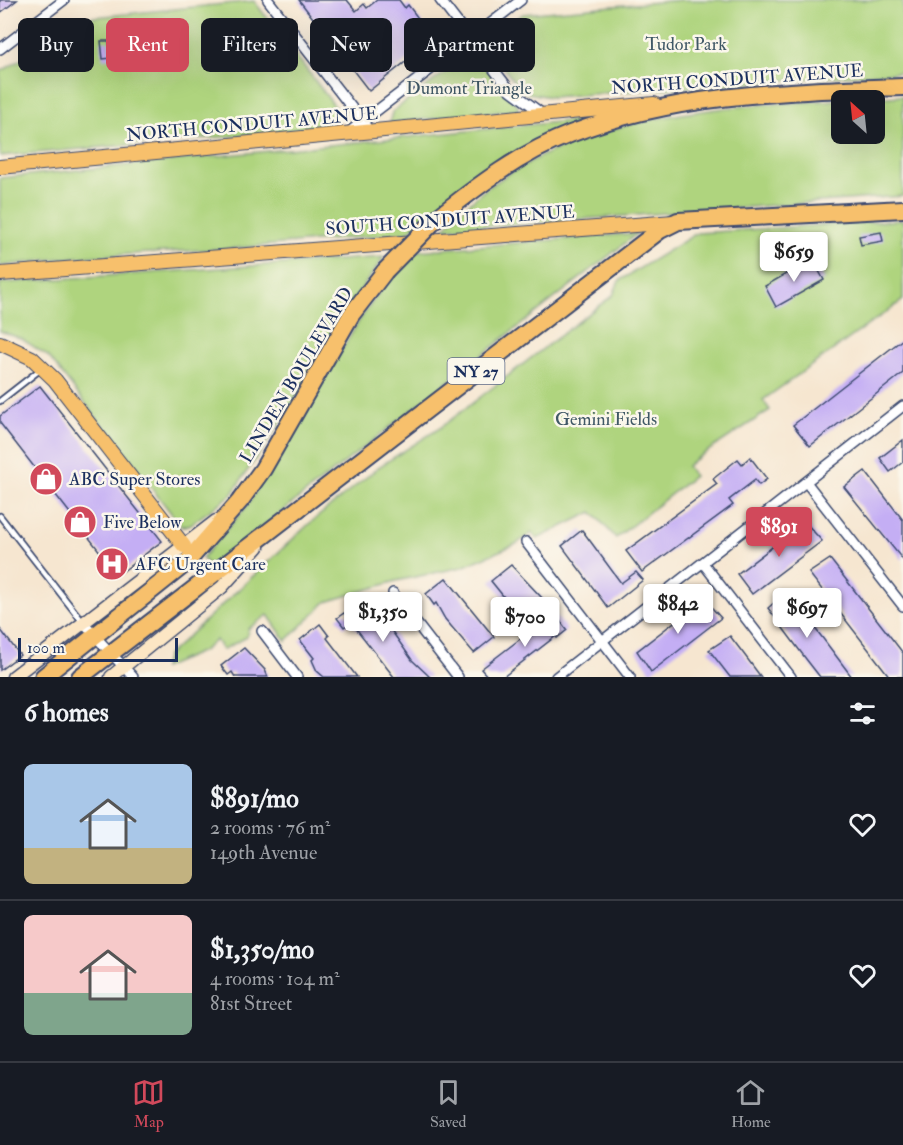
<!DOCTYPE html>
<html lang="en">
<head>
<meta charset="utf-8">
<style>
	:root { --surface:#171b24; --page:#20242c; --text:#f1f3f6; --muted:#9ea1a6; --line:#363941; --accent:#d1495b }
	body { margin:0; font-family:"IM FELL Double Pica",serif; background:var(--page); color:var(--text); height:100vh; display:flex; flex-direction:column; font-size:22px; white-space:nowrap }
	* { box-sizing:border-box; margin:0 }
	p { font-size:20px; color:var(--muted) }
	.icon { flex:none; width:33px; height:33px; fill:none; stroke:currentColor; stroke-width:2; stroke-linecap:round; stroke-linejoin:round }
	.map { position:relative; height:677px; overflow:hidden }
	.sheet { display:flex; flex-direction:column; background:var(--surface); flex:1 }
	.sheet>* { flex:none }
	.guide { position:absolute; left:18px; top:18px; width:600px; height:54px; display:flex; gap:12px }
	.needle { width:39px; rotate:333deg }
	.fabs { position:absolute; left:831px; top:90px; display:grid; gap:12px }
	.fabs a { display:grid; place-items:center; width:54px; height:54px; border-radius:9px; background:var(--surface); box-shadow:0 6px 24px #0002; font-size:30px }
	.scale { position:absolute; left:18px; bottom:15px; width:160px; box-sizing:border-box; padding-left:6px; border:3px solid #1b2f5e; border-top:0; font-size:16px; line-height:21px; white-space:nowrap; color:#1b2f5e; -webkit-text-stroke:4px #fbf7ec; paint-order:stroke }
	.price { position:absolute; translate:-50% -51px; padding:0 14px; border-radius:6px; background:#fff; color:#222; font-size:20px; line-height:39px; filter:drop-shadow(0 2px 3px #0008) }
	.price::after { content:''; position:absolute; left:50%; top:36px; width:18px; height:14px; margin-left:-9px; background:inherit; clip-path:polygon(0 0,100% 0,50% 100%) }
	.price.current { background:var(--accent); color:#fff }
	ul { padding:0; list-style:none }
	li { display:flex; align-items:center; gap:18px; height:150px; padding:0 24px }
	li+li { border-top:2px solid var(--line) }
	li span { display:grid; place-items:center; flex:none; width:168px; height:120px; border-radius:9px; color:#555 }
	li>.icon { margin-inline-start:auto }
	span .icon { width:72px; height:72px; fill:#fffc; stroke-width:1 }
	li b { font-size:26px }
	h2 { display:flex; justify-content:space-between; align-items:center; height:72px; padding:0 24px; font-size:26px }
	.pill { padding:0 21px; border-radius:9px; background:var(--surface); box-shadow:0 6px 24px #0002; font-size:21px; line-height:54px }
	.pill.current { background:var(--accent); color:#fff }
	.dock { display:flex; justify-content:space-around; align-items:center; height:84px; border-top:2px solid var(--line); background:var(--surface); font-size:16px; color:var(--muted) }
	.dock a { display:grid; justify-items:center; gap:3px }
	.dock .current { color:var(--accent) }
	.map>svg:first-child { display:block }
	.green { fill:#afd47e; stroke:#65826e; stroke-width:1.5; fill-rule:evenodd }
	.building { fill:#c4aef4 }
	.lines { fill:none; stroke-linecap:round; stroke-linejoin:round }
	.lane-casing { stroke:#3c4a6f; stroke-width:8 }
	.street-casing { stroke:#3c4a6f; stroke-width:12 }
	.secondary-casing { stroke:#3c4a6f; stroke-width:15 }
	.primary-casing { stroke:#3c4a6f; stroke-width:16 }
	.highway-casing { stroke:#3c4a6f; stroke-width:20 }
	.lane { stroke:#fff; stroke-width:4.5 }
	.street { stroke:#fff; stroke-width:9 }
	.secondary { stroke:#fce6c4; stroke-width:12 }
	.primary { stroke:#f7c06c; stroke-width:14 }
	.highway { stroke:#f7c06c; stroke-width:16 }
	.highway-bridge-casing { stroke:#3c4a6f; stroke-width:20; stroke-linecap:butt }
	.highway-bridge { stroke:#f7c06c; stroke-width:16 }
	.labels { text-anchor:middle; stroke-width:5; stroke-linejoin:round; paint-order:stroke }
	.shield { fill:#fbf7ec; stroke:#5e6b89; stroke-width:1.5 }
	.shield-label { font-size:16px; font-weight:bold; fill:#1b2f5e }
	.park-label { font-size:18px; fill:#405866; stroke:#fbf7ec }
	.street-label { font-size:18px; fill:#1b2f5e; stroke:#fbf7ec }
	.poi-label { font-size:18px; fill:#1b2f5e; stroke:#fbf7ec; text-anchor:start }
</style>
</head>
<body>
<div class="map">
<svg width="903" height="677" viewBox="0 0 903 677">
	<rect width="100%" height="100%" fill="#fbf7ec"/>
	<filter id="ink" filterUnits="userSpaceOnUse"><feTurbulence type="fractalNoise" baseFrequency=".0167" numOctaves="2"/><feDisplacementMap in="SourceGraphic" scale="12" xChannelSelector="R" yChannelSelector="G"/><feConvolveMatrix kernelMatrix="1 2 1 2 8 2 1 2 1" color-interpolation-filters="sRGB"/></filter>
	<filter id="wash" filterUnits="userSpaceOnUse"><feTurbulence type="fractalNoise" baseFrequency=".008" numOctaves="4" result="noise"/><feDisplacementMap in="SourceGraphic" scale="24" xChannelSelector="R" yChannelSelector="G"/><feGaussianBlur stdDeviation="1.35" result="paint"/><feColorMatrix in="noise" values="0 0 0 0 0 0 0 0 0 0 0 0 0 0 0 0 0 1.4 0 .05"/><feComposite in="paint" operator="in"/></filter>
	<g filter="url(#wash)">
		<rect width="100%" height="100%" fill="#f6e6d0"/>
		<!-- green -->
		<g class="green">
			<polygon points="681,0 903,0 903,72 551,97 522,92 485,43 523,14"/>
			<polygon points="254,1 336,108 329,128 0,156 0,72 41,48 76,19"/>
			<polygon points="470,54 478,55 518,106 518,110 390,123 392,112"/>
			<path d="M903,96V196L443,229C457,216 471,200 486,189C608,101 760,106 903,96ZM842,100H874V134H842Z"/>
			<polygon points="587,119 587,124 477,180 429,213 407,233 237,248 62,258 0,266 0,178"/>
			<polygon points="903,220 903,300 763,400 770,410 694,460 687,466 694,476 616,538 592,512 537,539 532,533 516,544 462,567 396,581 326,602 286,641 268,615 248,629 247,637 222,650 216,640 203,651 163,668 167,656 310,523 380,466 440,428 613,295 619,281 697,233"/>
			<polygon points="638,233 211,567 202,558 247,506 361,318 388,280 417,251"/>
			<polygon points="384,257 347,309 292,405 231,495 191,524 182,527 49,357 22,339 0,331 0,283"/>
		</g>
		<g id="blocks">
			<!-- building -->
			<g class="building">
				<polygon points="0,0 17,0 0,13"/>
				<polygon points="299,0 347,0 356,11 364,4 367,8 377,0 399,0 405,8 408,5 434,39 369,91"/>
				<polygon points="101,41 109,41 111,58 103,59"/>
				<polygon points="881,232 883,241 861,245 859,236"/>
				<polygon points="812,259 824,280 776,307 765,286"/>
				<polygon points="903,339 903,373 810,446 793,425"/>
				<polygon points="40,386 162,541 118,575 0,423 0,416"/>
				<polygon points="903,440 903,462 890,472 880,458"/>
				<polygon points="750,457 767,479 759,485 755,480 729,500 733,505 642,572 626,551 717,484 713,479 738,459 742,464"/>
				<polygon points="865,471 903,520 903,560 844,487"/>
				<polygon points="805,522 822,541 752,594 737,574"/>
				<polygon points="582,530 621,583 636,572 643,580 608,608 562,546"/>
				<polygon points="830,559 903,653 903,677 890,677 809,573"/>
				<polygon points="511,565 543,599 520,617 491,581"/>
				<polygon points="446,578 494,637 474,653 445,619 436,603 434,605 426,594"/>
				<polygon points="786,592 821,636 852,677 820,677 806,659 768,608"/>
				<polygon points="704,599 721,618 651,672 637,651"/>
				<polygon points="360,605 369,616 375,611 384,620 412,660 430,677 394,677 351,622 344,627 337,618 344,613 347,616"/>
				<polygon points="554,613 567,630 557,638 556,636 503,677 488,677 481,669"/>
				<polygon points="320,624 329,636 327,638 357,677 324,677 317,671 312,660 314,658 300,640"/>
				<polygon points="0,629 20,655 0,670"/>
				<polygon points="730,636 743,653 761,677 730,677 709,650"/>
				<polygon points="244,648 265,670 268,677 235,677 232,672 228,675 221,666"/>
			</g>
		</g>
	</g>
	<g filter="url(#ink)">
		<use href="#blocks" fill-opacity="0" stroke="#3c4a6f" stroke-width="1.5"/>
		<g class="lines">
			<defs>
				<g id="lane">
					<polyline points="0,401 41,369"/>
					<polyline points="0,516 82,621"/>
				</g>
				<g id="street">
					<polyline points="268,0 366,126"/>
					<polyline points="440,0 509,89 544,115"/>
					<polyline points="0,49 64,0"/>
					<polyline points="349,132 521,0"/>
					<polyline points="806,482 903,606"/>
					<polyline points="526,542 630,677"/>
					<polyline points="703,563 791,677"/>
					<polyline points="393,593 458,677"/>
					<polyline points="83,623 133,677"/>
					<polyline points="262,631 297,677"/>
					<polyline points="556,677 903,406"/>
				</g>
				<g id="secondary">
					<polyline points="13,677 216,521"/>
					<polyline points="111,677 222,587 258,547"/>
				</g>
				<g id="primary">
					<polyline points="0,167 654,104"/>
					<polyline points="0,274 674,222"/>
					<polyline points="0,343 32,358 55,380 184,546"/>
				</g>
				<g id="highway">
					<path d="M436,219C477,186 521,153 570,134C676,93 791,91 903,87"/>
					<polyline points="43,677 186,563 240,501 263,469 351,315 385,271"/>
					<polyline points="80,677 660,230 678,221 903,209"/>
				</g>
			</defs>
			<!-- lane casing -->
			<use href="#lane" class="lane-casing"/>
			<!-- street casing -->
			<use href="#street" class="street-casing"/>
			<!-- secondary casing -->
			<use href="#secondary" class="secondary-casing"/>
			<!-- primary casing -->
			<use href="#primary" class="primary-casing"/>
			<!-- highway casing -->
			<use href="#highway" class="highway-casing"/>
			<!-- lane -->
			<use href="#lane" class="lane"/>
			<!-- street -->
			<use href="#street" class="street"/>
			<!-- secondary -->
			<use href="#secondary" class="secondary"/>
			<!-- primary -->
			<use href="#primary" class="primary"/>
			<!-- highway -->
			<use href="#highway" class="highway"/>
			<defs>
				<polyline id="highway-bridge" points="385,271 436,219"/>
			</defs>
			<!-- highway-bridge casing -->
			<use href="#highway-bridge" class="highway-bridge-casing"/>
			<!-- highway-bridge -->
			<use href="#highway-bridge" class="highway-bridge"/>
		</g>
	</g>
	<!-- icons -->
	<defs>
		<symbol id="shop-disc" viewBox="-11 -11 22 22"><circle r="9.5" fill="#d1495b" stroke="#fbf7ec"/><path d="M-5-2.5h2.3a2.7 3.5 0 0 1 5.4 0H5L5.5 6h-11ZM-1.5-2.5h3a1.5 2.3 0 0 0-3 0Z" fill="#fff"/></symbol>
		<symbol id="hospital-disc" viewBox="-11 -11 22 22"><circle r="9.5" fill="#d1495b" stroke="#fbf7ec"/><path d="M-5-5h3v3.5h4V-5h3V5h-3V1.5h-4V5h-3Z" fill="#fff"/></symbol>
	</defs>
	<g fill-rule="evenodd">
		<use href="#shop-disc" x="27" y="460" width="38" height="38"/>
		<use href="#shop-disc" x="61" y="503" width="38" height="38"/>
		<use href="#hospital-disc" x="93" y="545" width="38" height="38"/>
	</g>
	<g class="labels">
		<!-- shield labels -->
		<rect class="shield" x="447.5" y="358" width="57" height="26" rx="4.5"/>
		<g class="shield-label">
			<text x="476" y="377">NY 27</text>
		</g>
		<!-- park labels -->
		<g class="park-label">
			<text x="686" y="50">Tudor Park</text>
			<text x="469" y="94">Dumont Triangle</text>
			<text x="606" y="425">Gemini Fields</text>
		</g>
		<!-- street labels -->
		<g class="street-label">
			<text transform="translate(737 79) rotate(-4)" y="6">NORTH CONDUIT AVENUE</text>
			<text transform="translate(252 124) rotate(-5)" y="6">NORTH CONDUIT AVENUE</text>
			<text transform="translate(450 220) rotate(-4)" y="6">SOUTH CONDUIT AVENUE</text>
			<text transform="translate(296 375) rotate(-59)" y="6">LINDEN BOULEVARD</text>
		</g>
		<!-- poi labels -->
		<g class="poi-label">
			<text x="69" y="485">ABC Super Stores</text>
			<text x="103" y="528">Five Below</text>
			<text x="135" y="570">AFC Urgent Care</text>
		</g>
	</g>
</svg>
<div class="fabs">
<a><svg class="needle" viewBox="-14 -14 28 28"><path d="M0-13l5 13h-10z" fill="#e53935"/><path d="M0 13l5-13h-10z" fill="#9ea1a6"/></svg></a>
</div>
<div class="scale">100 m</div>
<b class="price" style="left:794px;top:283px">$659</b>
<b class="price current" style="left:779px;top:558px">$891</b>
<b class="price" style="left:678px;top:635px">$842</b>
<b class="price" style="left:807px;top:639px">$697</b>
<b class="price" style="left:383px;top:643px">$1,350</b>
<b class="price" style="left:525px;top:648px">$700</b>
<div class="guide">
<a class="pill">Buy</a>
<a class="pill current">Rent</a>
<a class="pill">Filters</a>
<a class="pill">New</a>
<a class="pill">Apartment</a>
</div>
</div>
<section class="sheet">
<h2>6 homes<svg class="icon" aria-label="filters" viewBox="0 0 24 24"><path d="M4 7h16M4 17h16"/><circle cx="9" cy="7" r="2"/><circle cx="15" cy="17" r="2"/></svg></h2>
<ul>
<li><span style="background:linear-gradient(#a9c7e8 70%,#c2b280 0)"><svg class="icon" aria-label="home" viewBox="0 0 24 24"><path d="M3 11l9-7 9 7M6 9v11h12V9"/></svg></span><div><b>$891/mo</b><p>2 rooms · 76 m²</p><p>149th Avenue</p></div><svg class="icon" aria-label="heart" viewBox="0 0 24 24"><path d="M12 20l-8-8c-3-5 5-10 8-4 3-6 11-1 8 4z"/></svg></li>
<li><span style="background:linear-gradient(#f6c9c9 65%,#7fa58c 0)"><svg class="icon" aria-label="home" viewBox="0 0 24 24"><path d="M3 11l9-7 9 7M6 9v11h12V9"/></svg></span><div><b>$1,350/mo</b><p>4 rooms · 104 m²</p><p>81st Street</p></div><svg class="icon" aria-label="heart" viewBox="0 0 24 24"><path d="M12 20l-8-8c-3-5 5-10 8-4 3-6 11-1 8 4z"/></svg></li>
</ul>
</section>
<nav class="dock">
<a class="current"><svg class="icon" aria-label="map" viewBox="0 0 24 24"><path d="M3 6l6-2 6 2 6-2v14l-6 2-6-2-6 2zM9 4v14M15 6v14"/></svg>Map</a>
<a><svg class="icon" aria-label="saved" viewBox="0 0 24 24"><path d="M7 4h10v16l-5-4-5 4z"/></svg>Saved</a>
<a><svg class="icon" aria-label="home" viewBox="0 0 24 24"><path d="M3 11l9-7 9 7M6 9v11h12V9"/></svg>Home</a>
</nav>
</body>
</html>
